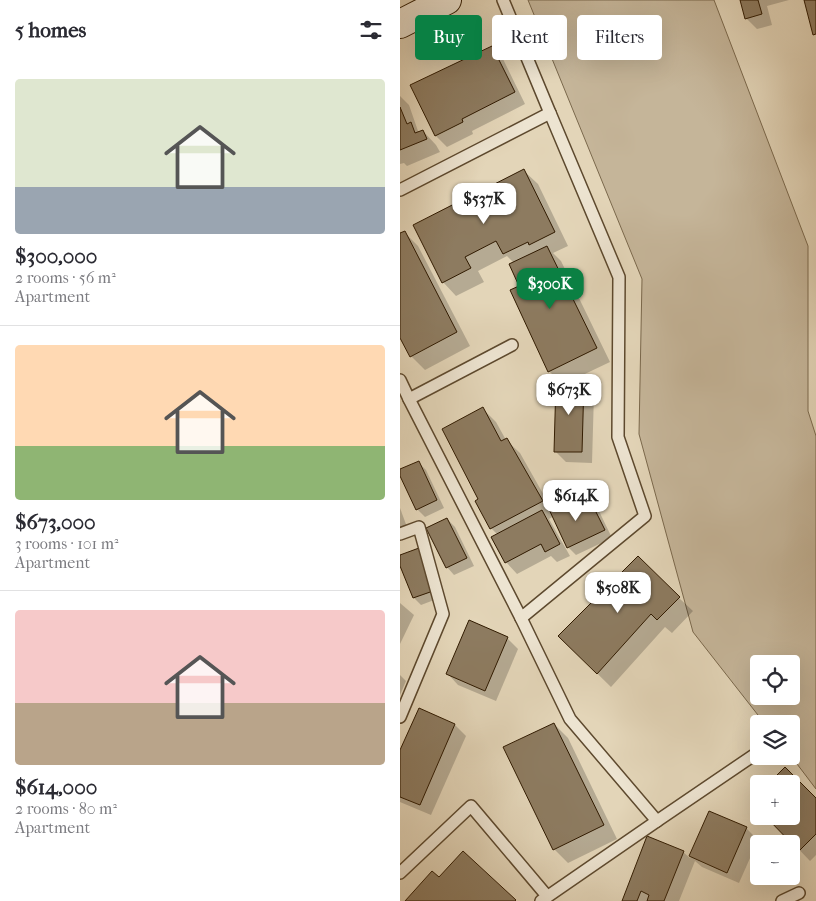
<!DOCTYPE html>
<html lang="en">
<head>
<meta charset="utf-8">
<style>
	:root { --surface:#fff; --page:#f7f7f7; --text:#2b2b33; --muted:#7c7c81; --line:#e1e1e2; --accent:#0b8043 }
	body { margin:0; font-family:"IM FELL French Canon",serif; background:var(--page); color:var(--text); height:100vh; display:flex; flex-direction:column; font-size:19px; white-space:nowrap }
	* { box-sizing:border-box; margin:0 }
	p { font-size:16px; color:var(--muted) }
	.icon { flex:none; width:28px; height:28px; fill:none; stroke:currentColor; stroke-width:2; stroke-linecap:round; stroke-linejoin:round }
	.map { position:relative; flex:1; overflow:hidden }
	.panel { display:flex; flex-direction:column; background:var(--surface); width:400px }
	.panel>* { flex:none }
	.banner { position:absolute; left:15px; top:15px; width:325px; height:45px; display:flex; gap:10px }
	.controls { position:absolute; left:350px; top:655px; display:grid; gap:10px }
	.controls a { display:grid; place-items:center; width:50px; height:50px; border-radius:5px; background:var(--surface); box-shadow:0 5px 20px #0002; font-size:25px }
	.price { position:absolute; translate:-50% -42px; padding:0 11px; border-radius:10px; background:#fff; color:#222; font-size:16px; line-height:32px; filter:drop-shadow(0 1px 2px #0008) }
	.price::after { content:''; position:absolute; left:50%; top:30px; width:15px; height:11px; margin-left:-8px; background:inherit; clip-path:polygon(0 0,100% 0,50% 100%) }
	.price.selected { background:var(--accent); color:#fff }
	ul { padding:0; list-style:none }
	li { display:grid; align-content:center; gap:10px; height:265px; padding:0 15px }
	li+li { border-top:1px solid var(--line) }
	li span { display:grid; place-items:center; height:155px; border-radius:5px; color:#555 }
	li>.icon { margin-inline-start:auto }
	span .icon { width:90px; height:90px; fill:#fffc; stroke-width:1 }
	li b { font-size:21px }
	h2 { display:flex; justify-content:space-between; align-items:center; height:60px; padding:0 15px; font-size:21px }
	.pill { padding:0 18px; border-radius:5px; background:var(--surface); box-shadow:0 5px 20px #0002; font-size:18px; line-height:45px }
	.pill.selected { background:var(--accent); color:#fff }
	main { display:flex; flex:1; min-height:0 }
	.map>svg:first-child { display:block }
	.green { fill:#c5b599; stroke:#7a684c; fill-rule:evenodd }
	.shadow { fill:#0003 }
	.building { fill:#8d7b60; stroke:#301a00 }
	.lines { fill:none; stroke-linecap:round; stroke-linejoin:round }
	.service-casing { stroke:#5d492e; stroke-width:14 }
	.secondary-casing { stroke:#301a00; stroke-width:30 }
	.service { stroke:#ede4d1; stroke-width:11 }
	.secondary { stroke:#ede4d1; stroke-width:28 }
</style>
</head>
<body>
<main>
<section class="panel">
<h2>5 homes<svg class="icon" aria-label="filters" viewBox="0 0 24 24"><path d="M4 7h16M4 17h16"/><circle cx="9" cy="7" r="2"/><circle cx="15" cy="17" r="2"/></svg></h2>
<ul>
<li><span style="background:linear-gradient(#dfe7d0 70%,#9aa5b1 0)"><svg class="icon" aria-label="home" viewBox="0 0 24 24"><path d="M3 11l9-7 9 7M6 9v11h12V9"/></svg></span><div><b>$300,000</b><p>2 rooms · 56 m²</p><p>Apartment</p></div></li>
<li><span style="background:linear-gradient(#ffd9b3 65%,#8fb573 0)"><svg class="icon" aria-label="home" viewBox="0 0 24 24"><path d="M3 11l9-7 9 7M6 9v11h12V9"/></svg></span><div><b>$673,000</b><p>3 rooms · 101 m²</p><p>Apartment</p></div></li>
<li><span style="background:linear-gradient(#f6c9c9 60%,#b9a48a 0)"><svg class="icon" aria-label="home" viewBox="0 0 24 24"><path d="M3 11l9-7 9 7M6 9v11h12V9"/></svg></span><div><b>$614,000</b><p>2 rooms · 80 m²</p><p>Apartment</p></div></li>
</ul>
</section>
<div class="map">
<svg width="416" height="901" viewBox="0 0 416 901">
	<rect width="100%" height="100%" fill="#e3d5b8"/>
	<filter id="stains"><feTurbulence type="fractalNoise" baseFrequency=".004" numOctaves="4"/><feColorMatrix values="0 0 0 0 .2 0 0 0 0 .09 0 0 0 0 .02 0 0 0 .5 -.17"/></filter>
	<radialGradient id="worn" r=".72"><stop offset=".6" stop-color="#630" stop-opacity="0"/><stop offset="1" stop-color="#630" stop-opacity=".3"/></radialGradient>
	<!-- green -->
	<path class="green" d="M128,0H314L408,246V411L416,436V789L391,756V724H365L293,632L239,434L242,279ZM359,664H391V696H359Z"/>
	<!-- shadow -->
	<g class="shadow">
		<polygon points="341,0 389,0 367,6 372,25 357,29 346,18"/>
		<polygon points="92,48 103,59 125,104 72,131 73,134 47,147 36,136 11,86"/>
		<polygon points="0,96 9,105 18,131 23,131 36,145 40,152 7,166 4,163 0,164"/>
		<polygon points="124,171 138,184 168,246 153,253 161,261 210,362 168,382 183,383 194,394 192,463 166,462 155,451 160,382 149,371 114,263 107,256 78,271 84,282 56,296 43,282 62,201 70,209 81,204"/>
		<polygon points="4,232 18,246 70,346 25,370 11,356 0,335 0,235"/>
		<polygon points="82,408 96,422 106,440 120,453 150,506 161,500 170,511 190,501 198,509 212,538 176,555 167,546 154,516 149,519 170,556 157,562 151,556 117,574 106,562 98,535 91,528 80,500"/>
		<polygon points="18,462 26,470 44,508 25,517 17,509 0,473"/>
		<polygon points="0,508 7,527 0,530"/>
		<polygon points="47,519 55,527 74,566 54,575 47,567"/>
		<polygon points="0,557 42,597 21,605 14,598 0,563"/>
		<polygon points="279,598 293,611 272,633 265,627 211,687 159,636"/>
		<polygon points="0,603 14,615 0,644"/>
		<polygon points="107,638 118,649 96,701 58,685 47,673"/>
		<polygon points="0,675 6,681 0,695"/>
		<polygon points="154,724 168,738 217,839 168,863 154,849 105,748"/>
		<polygon points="55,725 66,736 31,815 0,802 0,754"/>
		<polygon points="391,784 416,800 416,855 410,861 367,816 391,816"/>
		<polygon points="310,812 347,829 358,840 339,883 302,867 295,861 279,901 223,901 283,852 290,858"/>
	</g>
	<!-- building -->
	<g class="building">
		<polygon points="340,0 358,0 362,14 345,19"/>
		<polygon points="404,0 416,0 416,34 413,35"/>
		<polygon points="92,46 115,92 62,119 63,122 35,136 10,85"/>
		<polygon points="0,107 7,124 11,122 15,133 23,130 27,139 0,150"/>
		<polygon points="124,169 155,232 129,245 128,242 103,254 96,241 65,257 71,268 42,283 13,225 62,200 67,209 79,203 75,194"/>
		<polygon points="5,231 57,332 10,357 0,338 0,233"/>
		<polygon points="147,246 197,348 148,372 110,290 119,286 109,264"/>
		<polygon points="156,381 184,381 182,452 154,452"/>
		<polygon points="83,407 101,441 107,438 143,501 90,529 75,501 78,499 42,429"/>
		<polygon points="19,461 37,500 16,510 0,476 0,469"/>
		<polygon points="161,499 167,511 190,500 205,530 167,548 147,505"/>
		<polygon points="142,510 160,544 145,552 141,544 105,563 91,537"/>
		<polygon points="47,518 67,558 46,568 26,528"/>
		<polygon points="19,548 36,590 13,598 0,566 0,555"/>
		<polygon points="238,556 280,597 257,620 251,614 197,674 158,636"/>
		<polygon points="69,620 108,637 85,691 46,674"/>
		<polygon points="19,708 55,724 20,805 0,797 0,750"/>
		<polygon points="154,723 204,825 153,850 103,747"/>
		<polygon points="385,767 416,798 416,834 399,851 365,816 391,816 391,784 368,784"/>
		<polygon points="359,793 359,810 350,801"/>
		<polygon points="309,811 347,827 327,873 289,856"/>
		<polygon points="247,836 284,851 264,901 247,901 249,895 241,891 237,901 222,901"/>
		<polygon points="63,851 116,900 115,901 5,901 32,871 39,877"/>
	</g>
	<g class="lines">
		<defs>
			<g id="service">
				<polyline points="0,190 150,113 103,0"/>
				<polyline points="0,380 9,399 112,345"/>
				<polyline points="9,399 121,618 245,516 218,437 219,277 150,113"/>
				<polyline points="0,534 19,527 43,614 0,717"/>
				<polyline points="121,618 170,719 257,821 357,753"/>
				<polyline points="0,873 71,806 147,896"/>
				<polyline points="141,901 257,821"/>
				<polyline points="382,901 399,893"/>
			</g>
			<polyline id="secondary" points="0,24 47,0"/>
		</defs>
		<!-- service casing -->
		<use href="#service" class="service-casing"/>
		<!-- secondary casing -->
		<use href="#secondary" class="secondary-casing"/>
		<!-- service -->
		<use href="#service" class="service"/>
		<!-- secondary -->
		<use href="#secondary" class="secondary"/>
	</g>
	<rect width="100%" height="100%" filter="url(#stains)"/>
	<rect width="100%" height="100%" fill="url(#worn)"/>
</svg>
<div class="controls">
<a><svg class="icon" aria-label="locate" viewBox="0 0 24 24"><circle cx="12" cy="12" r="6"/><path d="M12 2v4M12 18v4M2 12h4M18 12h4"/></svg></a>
<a><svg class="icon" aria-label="layers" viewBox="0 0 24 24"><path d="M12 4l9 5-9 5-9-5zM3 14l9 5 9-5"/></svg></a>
<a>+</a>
<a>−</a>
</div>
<b class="price" style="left:84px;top:225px">$537K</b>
<b class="price selected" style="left:150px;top:310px">$300K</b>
<b class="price" style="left:169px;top:416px">$673K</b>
<b class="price" style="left:176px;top:522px">$614K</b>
<b class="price" style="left:218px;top:614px">$508K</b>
<div class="banner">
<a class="pill selected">Buy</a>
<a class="pill">Rent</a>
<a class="pill">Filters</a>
</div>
</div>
</main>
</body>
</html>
